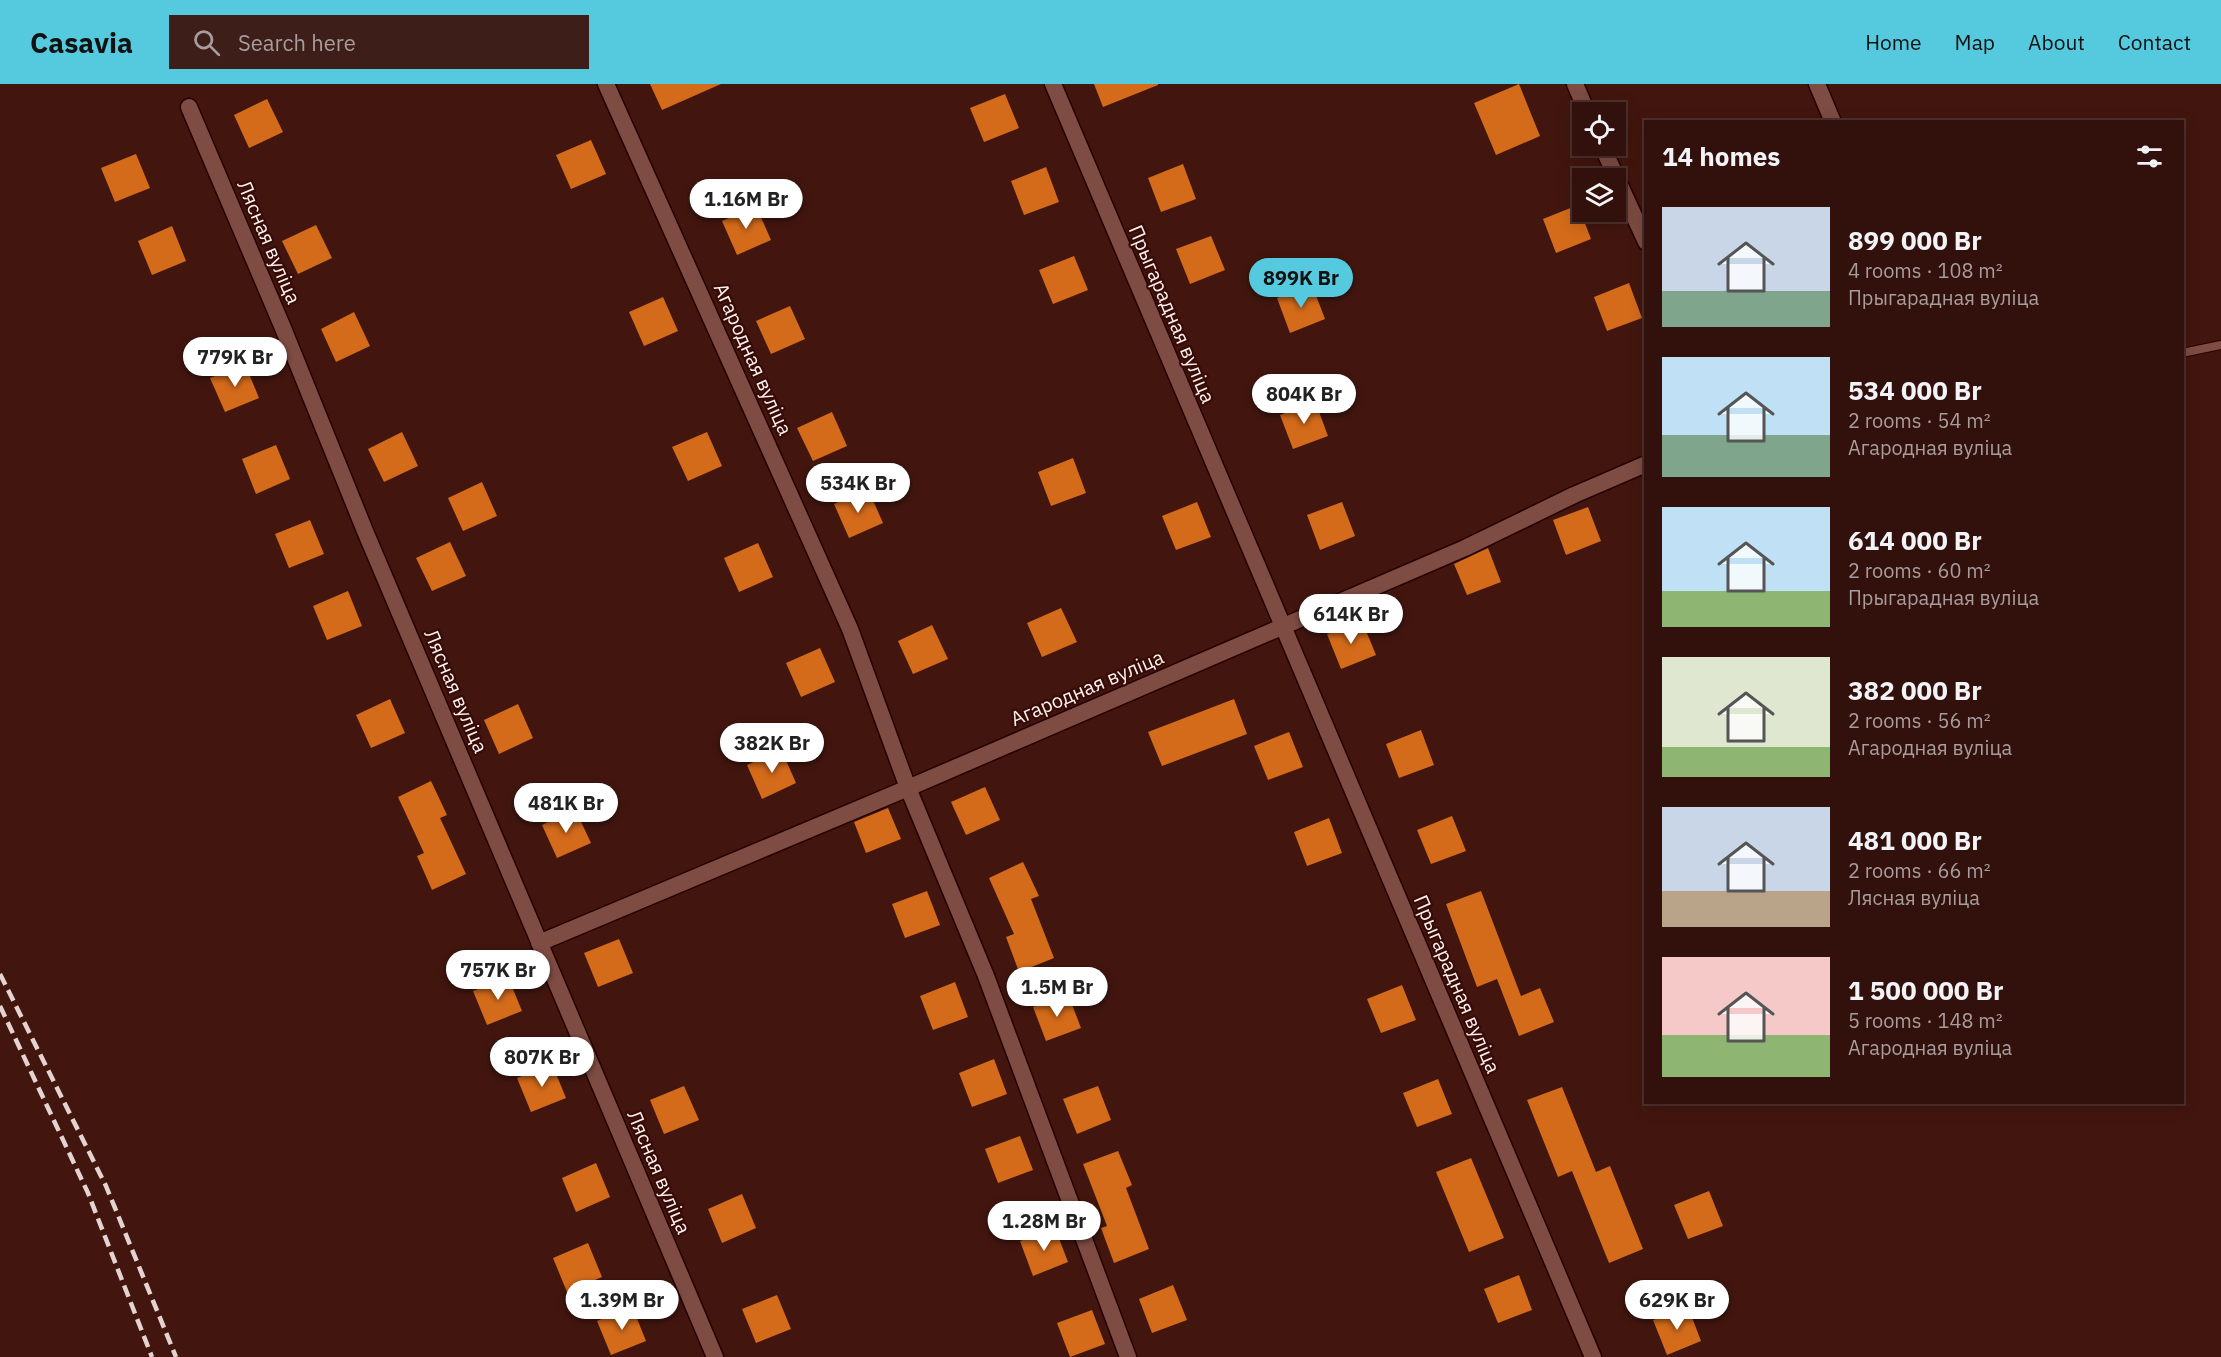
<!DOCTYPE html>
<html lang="en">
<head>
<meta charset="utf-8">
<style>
	:root { --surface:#32100b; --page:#3d1e19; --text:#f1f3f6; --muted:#a89d9d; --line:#4d302c; --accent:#55cadf }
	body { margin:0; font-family:"IBM Plex Sans",sans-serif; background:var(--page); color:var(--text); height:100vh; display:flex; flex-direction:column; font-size:22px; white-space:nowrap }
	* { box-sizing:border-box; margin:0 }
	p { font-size:20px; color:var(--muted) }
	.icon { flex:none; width:33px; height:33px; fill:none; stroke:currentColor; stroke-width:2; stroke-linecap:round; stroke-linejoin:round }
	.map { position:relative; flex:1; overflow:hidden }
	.drawer { position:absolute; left:1644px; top:36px; width:540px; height:984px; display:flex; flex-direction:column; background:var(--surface); border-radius:0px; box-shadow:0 3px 15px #0003,0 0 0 2px var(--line) }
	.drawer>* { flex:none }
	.tools { position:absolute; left:1572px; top:18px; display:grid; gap:12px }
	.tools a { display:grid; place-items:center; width:54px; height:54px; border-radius:0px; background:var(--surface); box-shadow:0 3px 15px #0003,0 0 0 2px var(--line); font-size:30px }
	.price { position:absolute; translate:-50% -51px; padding:0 14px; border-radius:21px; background:#fff; color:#222; font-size:20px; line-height:39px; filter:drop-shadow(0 2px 3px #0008) }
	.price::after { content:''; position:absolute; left:50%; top:36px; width:18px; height:14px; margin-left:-9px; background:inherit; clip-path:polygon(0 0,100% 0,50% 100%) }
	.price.selected { background:var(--accent); color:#111 }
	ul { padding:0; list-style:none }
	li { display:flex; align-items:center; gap:18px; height:150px; padding:0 18px }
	li span { display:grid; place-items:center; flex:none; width:168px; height:120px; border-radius:0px; color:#555 }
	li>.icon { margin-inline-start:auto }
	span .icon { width:72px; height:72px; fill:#fffc; stroke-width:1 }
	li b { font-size:26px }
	h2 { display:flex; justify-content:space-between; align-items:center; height:72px; padding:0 18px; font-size:26px }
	header { display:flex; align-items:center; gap:36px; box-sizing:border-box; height:84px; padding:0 30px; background:var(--accent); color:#111 }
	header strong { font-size:28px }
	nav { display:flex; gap:33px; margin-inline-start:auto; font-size:21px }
	.search { width:420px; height:54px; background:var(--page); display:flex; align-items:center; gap:15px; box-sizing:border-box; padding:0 21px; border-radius:0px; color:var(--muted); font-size:22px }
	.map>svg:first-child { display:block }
	.building { fill:#d46b1b }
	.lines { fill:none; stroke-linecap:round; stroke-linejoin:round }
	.lane-casing { stroke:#260000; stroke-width:10 }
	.street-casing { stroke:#260000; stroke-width:19 }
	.lane { stroke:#7e4c43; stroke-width:8 }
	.street { stroke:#7e4c43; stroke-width:16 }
	.rail { stroke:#e4d3d0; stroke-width:4.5; stroke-dasharray:12 6; stroke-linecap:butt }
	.labels { text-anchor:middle; stroke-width:4.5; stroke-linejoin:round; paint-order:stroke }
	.street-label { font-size:20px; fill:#fef1ef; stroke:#370b06 }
</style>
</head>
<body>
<header>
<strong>Casavia</strong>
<div class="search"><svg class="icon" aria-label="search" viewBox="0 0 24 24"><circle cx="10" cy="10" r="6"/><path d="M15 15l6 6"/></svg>Search here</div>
<nav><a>Home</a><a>Map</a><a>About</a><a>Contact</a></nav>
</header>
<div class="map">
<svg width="2221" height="1273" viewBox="0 0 2221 1273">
	<rect width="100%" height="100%" fill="#42160f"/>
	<!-- building -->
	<g class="building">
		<polygon points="650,0 721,0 662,26"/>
		<polygon points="1094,0 1158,0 1158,1 1103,23"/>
		<polygon points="1519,0 1540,52 1496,71 1474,19"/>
		<polygon points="1005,10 1019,44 984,58 970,24"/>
		<polygon points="267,15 283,48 249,64 234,31"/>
		<polygon points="591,56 606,90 571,105 556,71"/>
		<polygon points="136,70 150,104 115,118 101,84"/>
		<polygon points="1183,80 1196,115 1161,128 1148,94"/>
		<polygon points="1046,83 1059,118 1024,131 1011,97"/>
		<polygon points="1578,121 1591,155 1556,169 1543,135"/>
		<polygon points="756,122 771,156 737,171 722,137"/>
		<polygon points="316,141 332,174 298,190 282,157"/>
		<polygon points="172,142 186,177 152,191 138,157"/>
		<polygon points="1211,152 1225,186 1190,200 1176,165"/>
		<polygon points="1074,172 1088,206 1053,220 1039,186"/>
		<polygon points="1629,199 1642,234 1607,247 1594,213"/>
		<polygon points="1312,201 1325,235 1290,249 1277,214"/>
		<polygon points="663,213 678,247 644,262 629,228"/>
		<polygon points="790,222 805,255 771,270 756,237"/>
		<polygon points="354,228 370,262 336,278 321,245"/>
		<polygon points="245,280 259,314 225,328 210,294"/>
		<polygon points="1315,317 1328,352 1293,365 1280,331"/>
		<polygon points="832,328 847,362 813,377 797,344"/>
		<polygon points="402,348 418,382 384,398 368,365"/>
		<polygon points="707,348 722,382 688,397 672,363"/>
		<polygon points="276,361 290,395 256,410 242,375"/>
		<polygon points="1073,374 1086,409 1051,422 1038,388"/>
		<polygon points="482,398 497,432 463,447 448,414"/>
		<polygon points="868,405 883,439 849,454 834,420"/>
		<polygon points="1197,418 1211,453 1176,466 1162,432"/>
		<polygon points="1342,418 1355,452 1320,466 1307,431"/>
		<polygon points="1588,423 1601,457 1566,471 1553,436"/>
		<polygon points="310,436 324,470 289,484 275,450"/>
		<polygon points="450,458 466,492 432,507 416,474"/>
		<polygon points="758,459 773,493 739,508 724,474"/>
		<polygon points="1488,464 1501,498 1467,511 1454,480"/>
		<polygon points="348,507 362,542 327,556 313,522"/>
		<polygon points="1061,524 1077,558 1042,573 1027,539"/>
		<polygon points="1362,537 1376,571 1341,585 1327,550"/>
		<polygon points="932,541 948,575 913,590 898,557"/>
		<polygon points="820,564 835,598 801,613 786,579"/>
		<polygon points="390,615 405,649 371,664 356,631"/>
		<polygon points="1234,615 1247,650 1162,682 1148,648"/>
		<polygon points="518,620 533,654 499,670 484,636"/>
		<polygon points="1421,646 1434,681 1399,694 1386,660"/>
		<polygon points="1289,648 1303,683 1268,696 1254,662"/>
		<polygon points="781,665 796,699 762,715 747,681"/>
		<polygon points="431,697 447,731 440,734 466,790 432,806 417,772 424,769 398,713"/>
		<polygon points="985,703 1000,736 966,751 951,718"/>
		<polygon points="888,724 901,755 866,769 854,738"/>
		<polygon points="575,725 591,759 557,774 542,741"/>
		<polygon points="1452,732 1466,767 1431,780 1417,746"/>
		<polygon points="1329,734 1342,769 1307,782 1294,748"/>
		<polygon points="1023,778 1039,812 1031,815 1054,874 1019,888 1006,853 1014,850 989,794"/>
		<polygon points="927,807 940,841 905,854 892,820"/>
		<polygon points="1481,807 1521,912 1540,904 1554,938 1519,952 1497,895 1477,903 1446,820"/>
		<polygon points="619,855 633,889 598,903 584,869"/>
		<polygon points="508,893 522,927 487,941 473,907"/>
		<polygon points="955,898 968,933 933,946 920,912"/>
		<polygon points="1402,901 1416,936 1381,949 1367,915"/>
		<polygon points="1068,910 1081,944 1046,957 1033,923"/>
		<polygon points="994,975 1007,1010 972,1023 959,989"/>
		<polygon points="552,980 566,1014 531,1028 517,994"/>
		<polygon points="1438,995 1452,1030 1417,1043 1403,1009"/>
		<polygon points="684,1002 699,1036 664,1050 650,1016"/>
		<polygon points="1098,1002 1111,1036 1077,1050 1063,1015"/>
		<polygon points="1562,1003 1596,1088 1610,1082 1643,1165 1609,1179 1572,1087 1558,1093 1527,1016"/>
		<polygon points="1020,1052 1033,1086 998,1099 985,1065"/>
		<polygon points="1118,1067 1132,1101 1126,1104 1149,1165 1114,1179 1101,1144 1107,1142 1083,1080"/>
		<polygon points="1471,1074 1504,1154 1469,1168 1436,1088"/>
		<polygon points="596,1079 610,1113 576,1128 562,1094"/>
		<polygon points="1709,1107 1723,1142 1688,1155 1674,1121"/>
		<polygon points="742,1110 756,1144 722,1159 708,1125"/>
		<polygon points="1055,1144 1068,1178 1033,1192 1020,1157"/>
		<polygon points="588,1159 602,1193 567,1208 553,1174"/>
		<polygon points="1519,1191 1532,1226 1498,1239 1484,1205"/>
		<polygon points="1173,1201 1187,1236 1152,1249 1139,1215"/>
		<polygon points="777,1211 791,1245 756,1259 742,1225"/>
		<polygon points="632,1222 646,1257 611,1271 597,1237"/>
		<polygon points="1688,1223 1701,1257 1667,1271 1653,1236"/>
		<polygon points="1092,1226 1105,1260 1070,1273 1057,1239"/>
	</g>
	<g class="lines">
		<defs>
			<polyline id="lane" points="2182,269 2221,261"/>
			<g id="street">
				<polyline points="606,0 850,545 908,704 986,892 1128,1273"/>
				<polyline points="1053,0 1593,1273"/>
				<polyline points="1575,0 1587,28"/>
				<polyline points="1817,0 1833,38"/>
				<polyline points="189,23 283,244 365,447 715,1273"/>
				<polyline points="1602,62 1646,158"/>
				<polyline points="539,859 908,704 1465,464 1574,411 1646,380"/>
			</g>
		</defs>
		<!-- lane casing -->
		<use href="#lane" class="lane-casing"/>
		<!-- street casing -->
		<use href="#street" class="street-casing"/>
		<!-- lane -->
		<use href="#lane" class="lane"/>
		<!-- street -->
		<use href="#street" class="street"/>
		<!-- rail -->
		<g class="rail">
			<polyline points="0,890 106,1102 176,1273"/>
			<polyline points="0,922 88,1109 152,1273"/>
		</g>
	</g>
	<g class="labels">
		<!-- street labels -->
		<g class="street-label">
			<text transform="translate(269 158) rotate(67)" y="7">Лясная вуліца</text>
			<text transform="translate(1172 230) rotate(67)" y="7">Прыгарадная вуліца</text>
			<text transform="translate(753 275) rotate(66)" y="7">Агародная вуліца</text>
			<text transform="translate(1087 604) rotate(-23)" y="7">Агародная вуліца</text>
			<text transform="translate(456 607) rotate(67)" y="7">Лясная вуліца</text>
			<text transform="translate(1457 900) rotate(67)" y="7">Прыгарадная вуліца</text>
			<text transform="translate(659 1088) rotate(67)" y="7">Лясная вуліца</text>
		</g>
	</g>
</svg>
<div class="tools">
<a><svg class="icon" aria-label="locate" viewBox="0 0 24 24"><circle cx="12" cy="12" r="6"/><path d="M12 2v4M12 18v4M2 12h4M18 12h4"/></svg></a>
<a><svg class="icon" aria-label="layers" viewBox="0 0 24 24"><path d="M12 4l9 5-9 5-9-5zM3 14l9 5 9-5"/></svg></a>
</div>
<b class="price" style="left:746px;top:146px">1.16M Br</b>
<b class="price selected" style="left:1301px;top:225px">899K Br</b>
<b class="price" style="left:235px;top:304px">779K Br</b>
<b class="price" style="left:1304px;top:341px">804K Br</b>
<b class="price" style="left:858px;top:430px">534K Br</b>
<b class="price" style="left:1351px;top:561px">614K Br</b>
<b class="price" style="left:772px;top:690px">382K Br</b>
<b class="price" style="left:566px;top:750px">481K Br</b>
<b class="price" style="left:498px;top:917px">757K Br</b>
<b class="price" style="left:1057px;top:934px">1.5M Br</b>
<b class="price" style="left:542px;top:1004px">807K Br</b>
<b class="price" style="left:1044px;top:1168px">1.28M Br</b>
<b class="price" style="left:622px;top:1247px">1.39M Br</b>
<b class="price" style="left:1677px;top:1247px">629K Br</b>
<section class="drawer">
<h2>14 homes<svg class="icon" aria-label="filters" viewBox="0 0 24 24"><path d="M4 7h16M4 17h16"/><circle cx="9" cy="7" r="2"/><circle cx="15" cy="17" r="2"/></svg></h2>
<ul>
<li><span style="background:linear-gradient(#c9d6e8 70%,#7fa58c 0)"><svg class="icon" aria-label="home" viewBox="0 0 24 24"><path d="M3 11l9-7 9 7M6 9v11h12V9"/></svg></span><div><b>899 000 Br</b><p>4 rooms · 108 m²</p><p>Прыгарадная вуліца</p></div></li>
<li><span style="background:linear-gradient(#bfe0f5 65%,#7fa58c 0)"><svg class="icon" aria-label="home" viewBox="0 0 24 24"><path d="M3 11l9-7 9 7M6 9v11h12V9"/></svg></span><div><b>534 000 Br</b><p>2 rooms · 54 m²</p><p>Агародная вуліца</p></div></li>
<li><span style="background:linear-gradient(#bfe0f5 70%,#8fb573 0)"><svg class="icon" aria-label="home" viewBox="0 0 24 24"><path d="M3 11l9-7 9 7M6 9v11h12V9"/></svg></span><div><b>614 000 Br</b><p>2 rooms · 60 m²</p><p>Прыгарадная вуліца</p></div></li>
<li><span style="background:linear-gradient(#dfe7d0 75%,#8fb573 0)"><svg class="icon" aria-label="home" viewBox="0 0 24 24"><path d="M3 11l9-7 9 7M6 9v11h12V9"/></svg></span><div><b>382 000 Br</b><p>2 rooms · 56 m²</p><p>Агародная вуліца</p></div></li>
<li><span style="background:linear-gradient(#c9d6e8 70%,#b9a48a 0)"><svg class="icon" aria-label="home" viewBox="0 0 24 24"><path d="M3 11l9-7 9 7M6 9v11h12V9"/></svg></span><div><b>481 000 Br</b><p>2 rooms · 66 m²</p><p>Лясная вуліца</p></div></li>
<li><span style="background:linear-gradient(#f6c9c9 65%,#8fb573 0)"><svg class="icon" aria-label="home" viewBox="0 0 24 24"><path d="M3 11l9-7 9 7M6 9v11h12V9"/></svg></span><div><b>1 500 000 Br</b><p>5 rooms · 148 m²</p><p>Агародная вуліца</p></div></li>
</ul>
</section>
</div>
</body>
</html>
